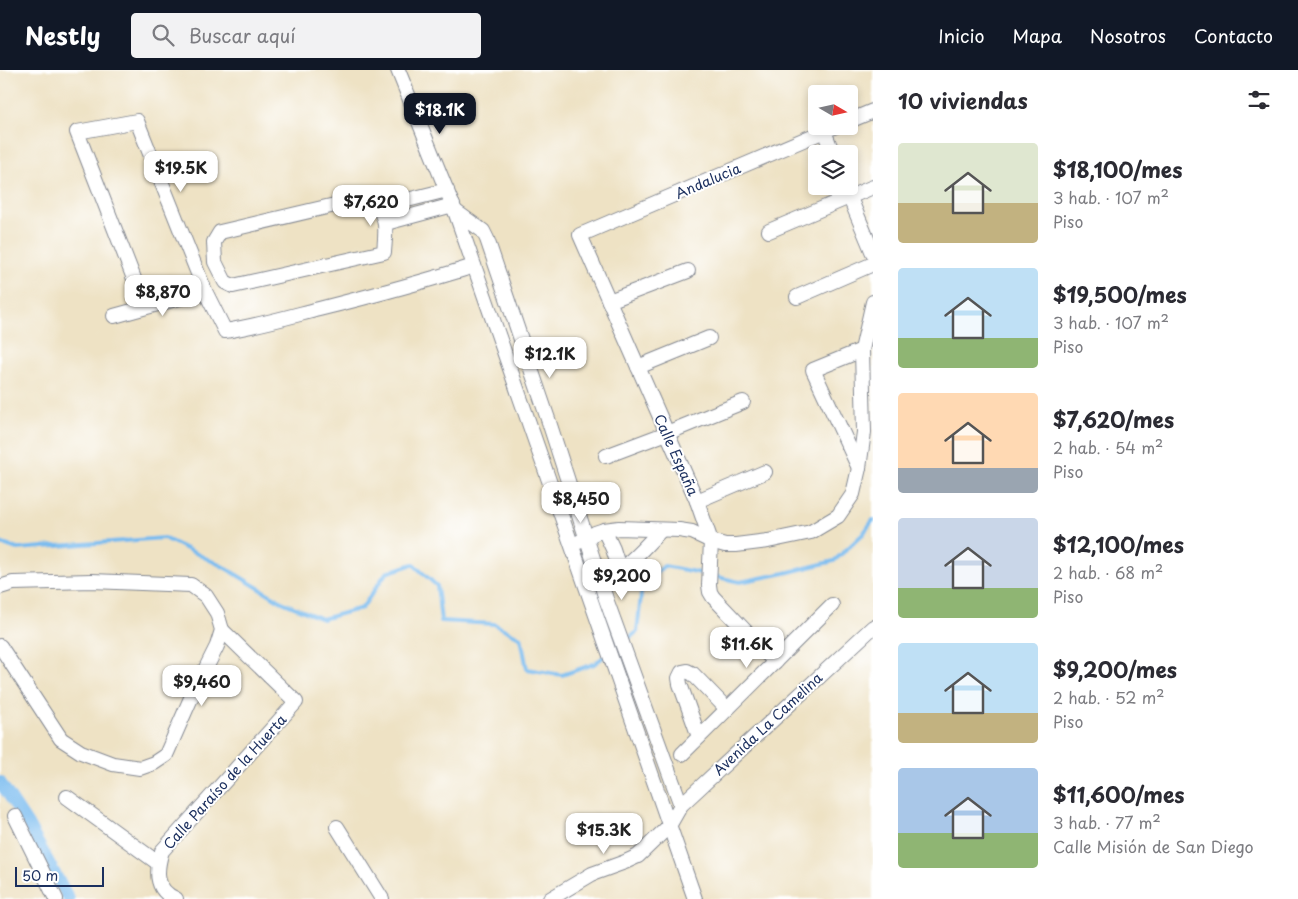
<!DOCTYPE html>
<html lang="es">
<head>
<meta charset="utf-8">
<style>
	:root { --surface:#fff; --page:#f2f2f3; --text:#2b2b33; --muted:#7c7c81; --accent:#111827 }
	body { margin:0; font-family:"Playpen Sans",sans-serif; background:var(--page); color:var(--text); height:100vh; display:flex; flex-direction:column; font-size:19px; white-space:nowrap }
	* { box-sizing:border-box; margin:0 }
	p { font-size:16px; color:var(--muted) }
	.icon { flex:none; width:28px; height:28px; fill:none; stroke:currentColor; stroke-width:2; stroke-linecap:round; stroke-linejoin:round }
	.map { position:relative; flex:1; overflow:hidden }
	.details { display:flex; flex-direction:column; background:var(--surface); width:425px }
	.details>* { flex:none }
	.needle { width:32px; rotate:99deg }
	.controls { position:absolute; left:808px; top:15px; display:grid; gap:10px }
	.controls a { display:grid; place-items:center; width:50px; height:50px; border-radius:5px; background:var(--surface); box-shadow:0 2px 8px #0003; font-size:25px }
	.scale { position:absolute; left:15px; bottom:12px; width:89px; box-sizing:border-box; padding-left:5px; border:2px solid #1b2f5e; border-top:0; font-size:14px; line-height:18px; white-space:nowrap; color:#1b2f5e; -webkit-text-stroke:4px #fff; paint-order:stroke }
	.price { position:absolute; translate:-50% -42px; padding:0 11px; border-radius:10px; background:#fff; color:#222; font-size:16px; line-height:32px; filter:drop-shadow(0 1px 2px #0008) }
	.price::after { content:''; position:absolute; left:50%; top:30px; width:15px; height:11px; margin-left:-8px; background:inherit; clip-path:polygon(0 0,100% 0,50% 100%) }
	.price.selected { background:var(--accent); color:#fff }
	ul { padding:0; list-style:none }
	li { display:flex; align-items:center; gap:15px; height:125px; padding:0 25px }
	li span { display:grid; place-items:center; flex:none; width:140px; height:100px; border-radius:5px; color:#555 }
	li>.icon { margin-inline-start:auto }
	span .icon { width:60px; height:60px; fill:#fffc; stroke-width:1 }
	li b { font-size:21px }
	h2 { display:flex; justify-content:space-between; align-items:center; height:60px; padding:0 25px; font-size:21px }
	header { display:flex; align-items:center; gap:30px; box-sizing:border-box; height:70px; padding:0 25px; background:var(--accent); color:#fff }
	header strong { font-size:24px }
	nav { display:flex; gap:28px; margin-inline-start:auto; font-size:18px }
	.search { width:350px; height:45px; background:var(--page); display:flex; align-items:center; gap:12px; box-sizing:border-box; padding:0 18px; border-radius:5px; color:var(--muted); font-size:19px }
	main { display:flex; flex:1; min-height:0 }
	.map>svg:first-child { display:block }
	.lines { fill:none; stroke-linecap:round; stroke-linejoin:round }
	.stream { stroke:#7abcef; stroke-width:4 }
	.canal { stroke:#7abcef; stroke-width:12 }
	.minor-casing { stroke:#848891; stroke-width:16 }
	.minor { stroke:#fff; stroke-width:14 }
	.labels { text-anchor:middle; stroke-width:4; stroke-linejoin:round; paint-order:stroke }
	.street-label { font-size:14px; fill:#1b2f5e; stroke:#fff }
</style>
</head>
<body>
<header>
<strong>Nestly</strong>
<div class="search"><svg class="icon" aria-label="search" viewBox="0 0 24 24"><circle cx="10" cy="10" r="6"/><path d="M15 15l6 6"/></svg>Buscar aquí</div>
<nav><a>Inicio</a><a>Mapa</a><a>Nosotros</a><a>Contacto</a></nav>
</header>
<main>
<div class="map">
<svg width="873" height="829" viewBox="0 0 873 829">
	<rect width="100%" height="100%" fill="#fff"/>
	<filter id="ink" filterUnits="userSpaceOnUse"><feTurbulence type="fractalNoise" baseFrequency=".02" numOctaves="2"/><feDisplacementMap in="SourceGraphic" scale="10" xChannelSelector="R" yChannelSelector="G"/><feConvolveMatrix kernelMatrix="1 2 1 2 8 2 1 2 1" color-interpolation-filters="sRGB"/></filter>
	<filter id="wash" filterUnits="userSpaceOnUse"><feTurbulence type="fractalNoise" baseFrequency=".0096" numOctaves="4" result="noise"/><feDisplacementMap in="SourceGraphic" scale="20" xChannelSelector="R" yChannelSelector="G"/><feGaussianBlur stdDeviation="1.12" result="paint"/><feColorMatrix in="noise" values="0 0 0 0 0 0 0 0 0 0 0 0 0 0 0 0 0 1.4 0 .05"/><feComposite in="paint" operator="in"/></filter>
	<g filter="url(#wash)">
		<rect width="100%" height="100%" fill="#eee2c4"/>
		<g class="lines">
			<!-- stream -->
			<g class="stream">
				<polyline points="0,473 17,479 164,468 222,496 282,532 322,549 362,538 386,503 413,494 437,516 441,551 494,554 521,568 527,599 562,605 594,594 606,585"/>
				<polyline points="713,506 740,512 785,503 834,491 863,464 873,450"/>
				<polyline points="612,581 637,562 642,516 664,496 706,504"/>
			</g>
			<!-- canal -->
			<polyline class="canal" points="0,712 27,753 69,829"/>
		</g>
	</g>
	<g filter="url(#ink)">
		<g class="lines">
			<defs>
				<g id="minor">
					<polyline points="398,0 455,141 695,829"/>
					<polyline points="849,51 873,41"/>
					<polyline points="824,61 833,84"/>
					<polyline points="845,116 873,183"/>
					<path d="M369,127C389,147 386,156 384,182L233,216L225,212L215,192L214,172L220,162Z"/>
					<polyline points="379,137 447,120"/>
					<polyline points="455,141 483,161 487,169 549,352 606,529 681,735"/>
					<polyline points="386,153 453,135"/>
					<polyline points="769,161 873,117"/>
					<polyline points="797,227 873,194"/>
					<polyline points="609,231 688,201"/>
					<path d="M145,237L77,62L137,51L205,221L225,261C257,256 288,247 319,239C371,226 423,212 474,196"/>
					<polyline points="114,246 205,221"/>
					<polyline points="638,297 709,268"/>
					<polyline points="606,386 667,363 743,332"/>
					<polyline points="859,398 813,300 862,280"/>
					<polyline points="697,431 765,402"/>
					<polyline points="604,460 613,479 620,501"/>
					<polyline points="579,472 595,463 604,460 619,458 679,460 692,462 711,471 725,475 736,475 768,471 811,462 838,446 853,424 859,398 864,362 862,280 873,232"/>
					<path d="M591,510C622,507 641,480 661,460"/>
					<polyline points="0,517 13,513 92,511 191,515 206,526 217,543 222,560 217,576 191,628 166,685 154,693 140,698 113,694 81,682 61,669 0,576"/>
					<polyline points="775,592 713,527 710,522 709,515 711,471 697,431 580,165 836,56"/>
					<polyline points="699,667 680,614 679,608 682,602 687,601 693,604 727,639"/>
					<polyline points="682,684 832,535"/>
					<polyline points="67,727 158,793"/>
					<polyline points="15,746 56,829"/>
					<polyline points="337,757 382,829"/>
					<path d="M176,829C154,820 156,800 162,781L296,632L222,560"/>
					<polyline points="550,829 592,804 625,792 638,786 669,756 681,735 873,557"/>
				</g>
			</defs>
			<!-- minor casing -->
			<use href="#minor" class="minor-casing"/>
			<!-- minor -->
			<use href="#minor" class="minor"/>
		</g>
	</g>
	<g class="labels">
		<!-- street labels -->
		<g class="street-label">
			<text transform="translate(708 111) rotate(-23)" y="5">Andalucia</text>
			<text transform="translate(676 385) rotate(66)" y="5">Calle España</text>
			<text transform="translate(768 654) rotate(-43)" y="5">Avenida La Camelina</text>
			<text transform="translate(225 712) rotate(-48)" y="5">Calle Paraíso de la Huerta</text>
		</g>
	</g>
</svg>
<div class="controls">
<a><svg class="needle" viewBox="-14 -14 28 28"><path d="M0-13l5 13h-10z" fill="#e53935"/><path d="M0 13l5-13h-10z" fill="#7c7c81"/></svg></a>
<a><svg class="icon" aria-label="layers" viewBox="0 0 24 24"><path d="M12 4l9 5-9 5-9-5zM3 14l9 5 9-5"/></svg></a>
</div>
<div class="scale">50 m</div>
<b class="price selected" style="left:440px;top:65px">$18.1K</b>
<b class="price" style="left:181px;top:123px">$19.5K</b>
<b class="price" style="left:371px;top:157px">$7,620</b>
<b class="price" style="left:163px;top:247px">$8,870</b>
<b class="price" style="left:550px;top:309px">$12.1K</b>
<b class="price" style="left:581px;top:454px">$8,450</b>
<b class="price" style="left:622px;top:531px">$9,200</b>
<b class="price" style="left:747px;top:599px">$11.6K</b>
<b class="price" style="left:202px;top:637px">$9,460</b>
<b class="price" style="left:604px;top:785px">$15.3K</b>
</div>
<section class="details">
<h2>10 viviendas<svg class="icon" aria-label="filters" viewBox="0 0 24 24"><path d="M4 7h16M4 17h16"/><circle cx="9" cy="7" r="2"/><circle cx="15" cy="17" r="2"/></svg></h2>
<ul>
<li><span style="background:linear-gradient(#dfe7d0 60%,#c2b280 0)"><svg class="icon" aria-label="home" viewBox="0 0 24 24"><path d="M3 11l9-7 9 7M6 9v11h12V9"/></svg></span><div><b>$18,100/mes</b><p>3 hab. · 107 m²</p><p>Piso</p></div></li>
<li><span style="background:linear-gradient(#bfe0f5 70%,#8fb573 0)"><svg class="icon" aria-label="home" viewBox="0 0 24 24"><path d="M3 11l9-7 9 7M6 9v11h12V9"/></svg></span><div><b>$19,500/mes</b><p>3 hab. · 107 m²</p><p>Piso</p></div></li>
<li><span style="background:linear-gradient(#ffd9b3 75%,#9aa5b1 0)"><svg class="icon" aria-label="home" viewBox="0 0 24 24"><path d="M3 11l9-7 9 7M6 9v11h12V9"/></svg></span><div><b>$7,620/mes</b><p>2 hab. · 54 m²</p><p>Piso</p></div></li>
<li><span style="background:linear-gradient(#c9d6e8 70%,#8fb573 0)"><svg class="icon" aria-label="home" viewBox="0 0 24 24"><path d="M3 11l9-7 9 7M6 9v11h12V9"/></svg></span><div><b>$12,100/mes</b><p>2 hab. · 68 m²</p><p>Piso</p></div></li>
<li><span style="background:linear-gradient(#bfe0f5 70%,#c2b280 0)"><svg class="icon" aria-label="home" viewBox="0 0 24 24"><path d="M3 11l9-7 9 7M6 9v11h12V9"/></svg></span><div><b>$9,200/mes</b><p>2 hab. · 52 m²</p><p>Piso</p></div></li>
<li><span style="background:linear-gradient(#a9c7e8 65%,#8fb573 0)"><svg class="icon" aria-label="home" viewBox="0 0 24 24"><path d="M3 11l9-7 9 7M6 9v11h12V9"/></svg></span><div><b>$11,600/mes</b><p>3 hab. · 77 m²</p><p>Calle Misión de San Diego</p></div></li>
</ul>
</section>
</main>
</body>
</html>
